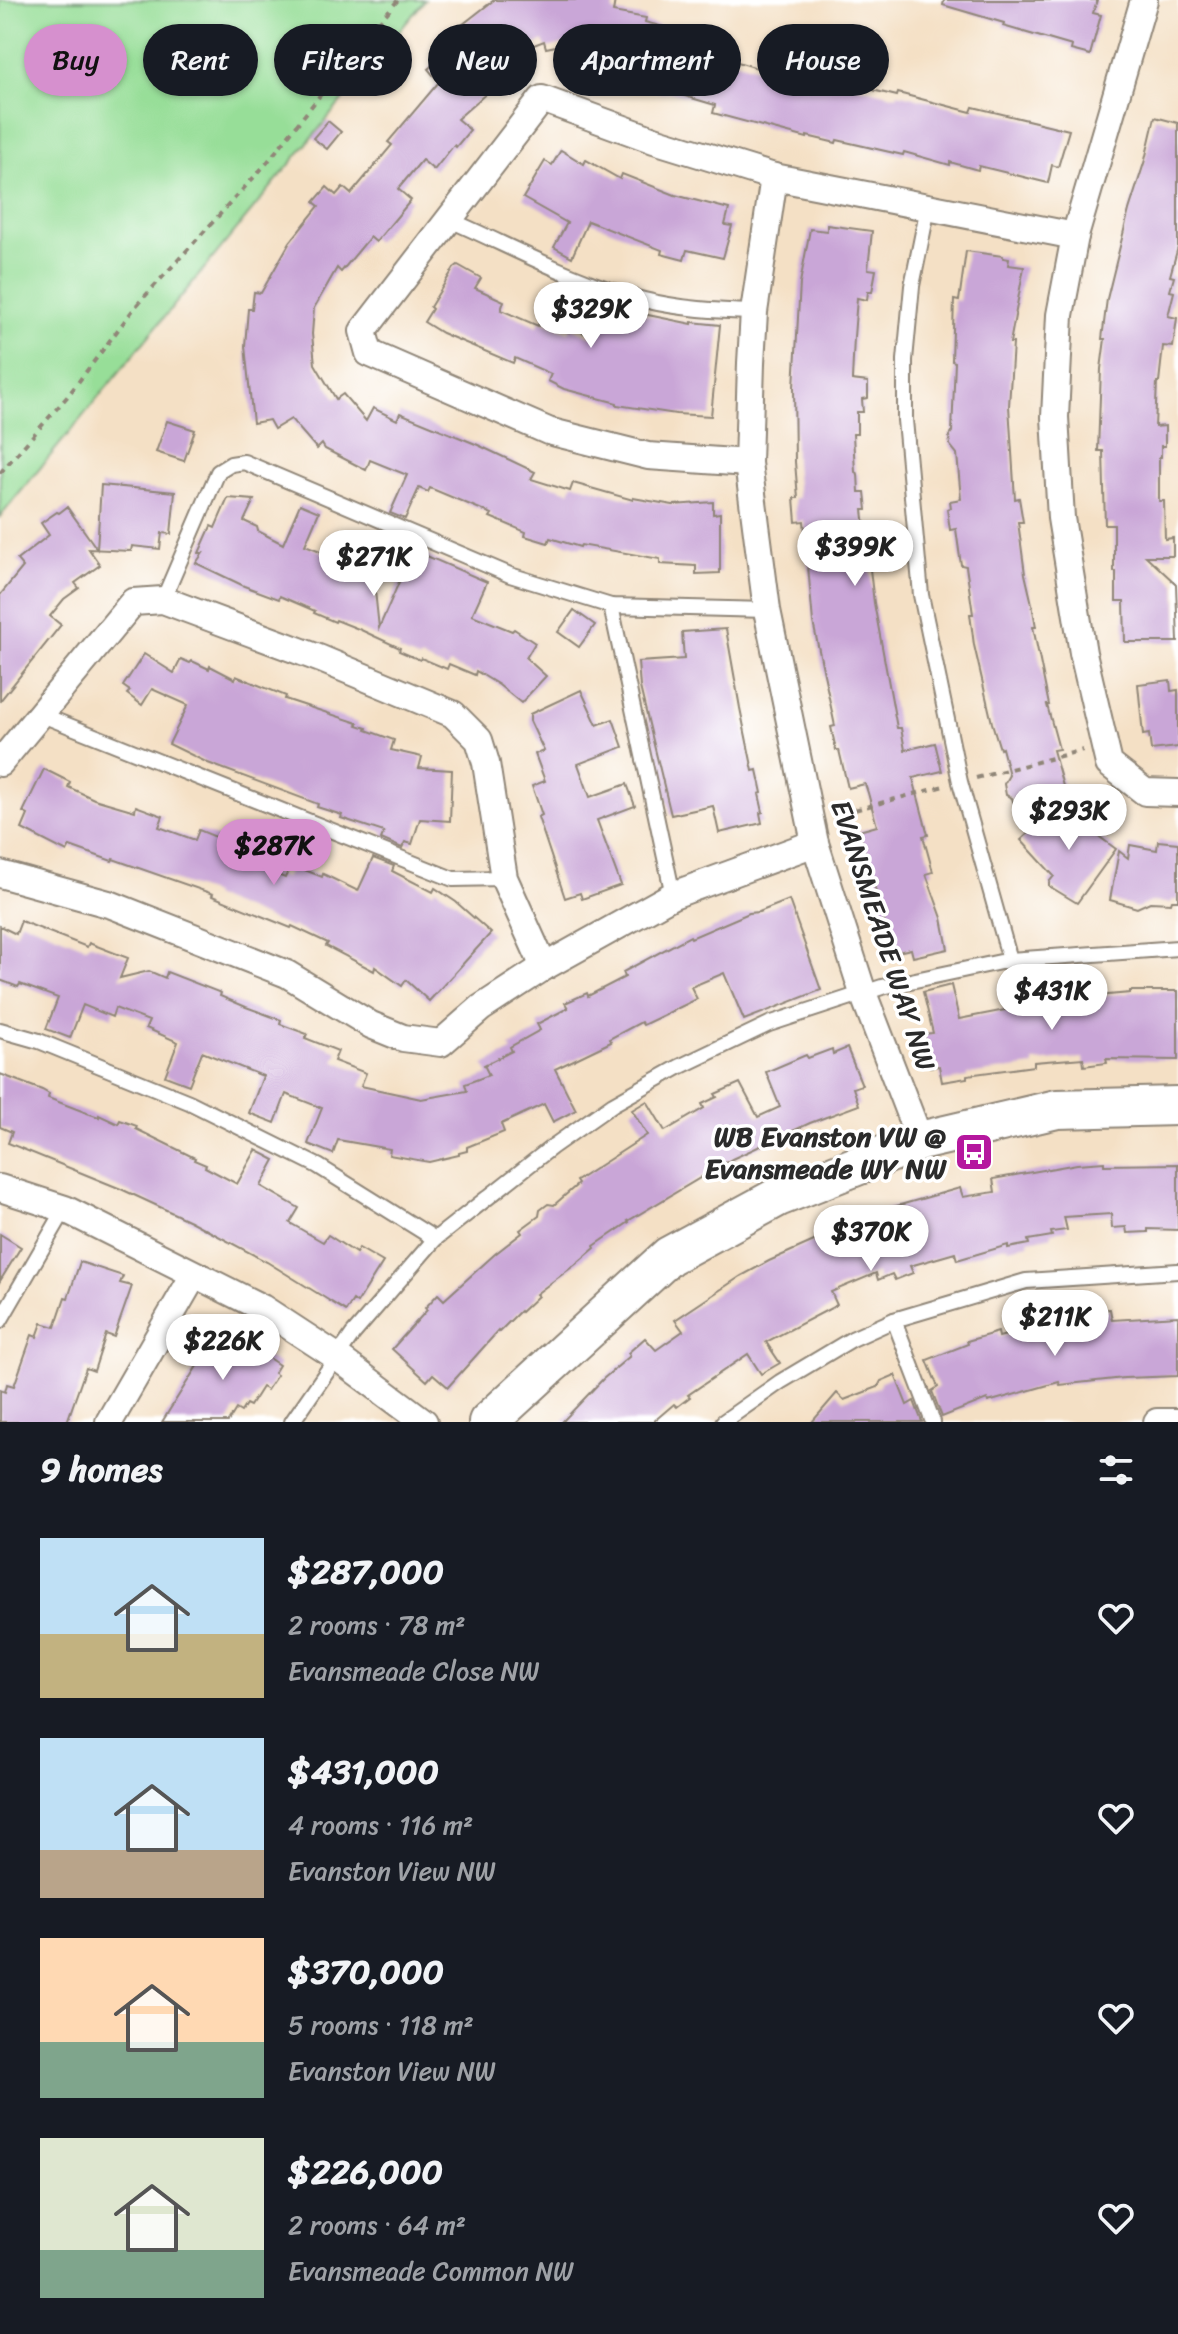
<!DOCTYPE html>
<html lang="en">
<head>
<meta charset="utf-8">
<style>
	:root { --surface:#171b24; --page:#242831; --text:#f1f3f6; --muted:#9ea1a6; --accent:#d690ce }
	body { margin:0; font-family:Sriracha,sans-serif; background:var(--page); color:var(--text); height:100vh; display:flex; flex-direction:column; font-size:30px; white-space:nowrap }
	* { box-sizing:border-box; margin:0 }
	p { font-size:26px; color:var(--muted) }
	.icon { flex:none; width:44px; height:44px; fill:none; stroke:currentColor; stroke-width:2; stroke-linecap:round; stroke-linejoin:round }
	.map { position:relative; height:1422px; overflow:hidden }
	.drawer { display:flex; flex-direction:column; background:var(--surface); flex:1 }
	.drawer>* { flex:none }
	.guide { position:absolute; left:24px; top:24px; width:1130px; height:72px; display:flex; gap:16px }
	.price { position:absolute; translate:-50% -68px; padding:0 18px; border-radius:28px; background:#fff; color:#222; font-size:26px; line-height:52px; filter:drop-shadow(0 2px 4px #0008) }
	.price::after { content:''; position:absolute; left:50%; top:48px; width:24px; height:18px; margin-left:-12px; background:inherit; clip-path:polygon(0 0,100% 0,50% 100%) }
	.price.on { background:var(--accent); color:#111 }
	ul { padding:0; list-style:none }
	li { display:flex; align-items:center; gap:24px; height:200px; padding:0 40px }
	li span { display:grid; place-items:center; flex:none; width:224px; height:160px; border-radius:0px; color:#555 }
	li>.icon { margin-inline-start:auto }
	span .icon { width:96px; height:96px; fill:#fffc; stroke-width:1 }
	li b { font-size:34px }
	h2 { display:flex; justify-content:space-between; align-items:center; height:96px; padding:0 40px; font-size:34px }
	.pill { padding:0 28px; border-radius:36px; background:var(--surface); box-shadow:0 2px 6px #0004; font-size:28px; line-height:72px }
	.pill.on { background:var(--accent); color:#111 }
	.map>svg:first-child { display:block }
	.green { fill:#97de98; stroke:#618462; stroke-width:2 }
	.building { fill:#c9a6d7 }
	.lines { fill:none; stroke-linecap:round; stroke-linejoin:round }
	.lane-casing { stroke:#908678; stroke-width:18 }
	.street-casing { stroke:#908678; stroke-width:30 }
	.secondary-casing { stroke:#908678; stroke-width:42 }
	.path { stroke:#908678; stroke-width:4; stroke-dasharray:6 6; stroke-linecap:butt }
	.lane { stroke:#fff; stroke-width:14 }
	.street { stroke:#fff; stroke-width:26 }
	.secondary { stroke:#fff; stroke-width:38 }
	.labels { text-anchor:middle; stroke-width:7; stroke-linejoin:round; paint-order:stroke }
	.street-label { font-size:28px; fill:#2b2b2b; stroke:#fff }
	.poi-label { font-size:28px; font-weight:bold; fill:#2b2b2b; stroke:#fff; text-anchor:end }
</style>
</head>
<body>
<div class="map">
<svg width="1178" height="1422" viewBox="0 0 1178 1422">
	<rect width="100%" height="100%" fill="#fff"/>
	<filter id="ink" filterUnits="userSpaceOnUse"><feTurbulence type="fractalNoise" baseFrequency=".0125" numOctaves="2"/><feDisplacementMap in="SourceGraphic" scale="16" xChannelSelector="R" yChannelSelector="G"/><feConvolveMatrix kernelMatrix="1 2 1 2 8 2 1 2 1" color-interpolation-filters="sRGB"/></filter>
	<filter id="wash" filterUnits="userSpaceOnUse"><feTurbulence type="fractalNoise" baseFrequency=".006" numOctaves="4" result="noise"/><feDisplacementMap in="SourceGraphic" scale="32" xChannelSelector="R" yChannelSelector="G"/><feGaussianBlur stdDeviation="1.8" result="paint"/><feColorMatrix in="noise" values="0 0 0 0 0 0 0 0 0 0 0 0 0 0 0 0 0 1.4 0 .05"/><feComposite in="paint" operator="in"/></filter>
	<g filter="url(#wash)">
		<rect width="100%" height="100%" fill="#f4e0c5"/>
		<!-- green -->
		<polygon class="green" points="0,0 425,0 0,517"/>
		<g id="blocks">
			<!-- building -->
			<g class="building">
				<polygon points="494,0 615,0 613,12 646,18 645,22 686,33 684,40 717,50 715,55 770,72 770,70 791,76 793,69 808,74 808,70 825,75 824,78 864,88 897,96 898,93 971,112 973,107 1069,130 1058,167 1052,165 1048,183 979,166 978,170 950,162 950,165 904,152 903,155 837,140 836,143 807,136 807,138 713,113 715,105 668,91 663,93 643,87 646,75 609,69 611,56 583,51 585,40 546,48 544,41 500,58 507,66 483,86 488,92 457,119 470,130 456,147 454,145 434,170 422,160 398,189 411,200 376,242 370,237 341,272 337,268 314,308 312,334 315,364 336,399 343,394 366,421 373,408 397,420 400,413 478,445 535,472 531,479 570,491 573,483 633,500 633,498 673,505 713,502 713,514 720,513 720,573 696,574 696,566 660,564 660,559 581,545 580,547 550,538 548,543 525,536 526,532 490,517 492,514 430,488 428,492 419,488 405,519 390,513 407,475 370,460 366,470 325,449 322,444 317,449 291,419 274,429 269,420 253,423 245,346 248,309 252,309 254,292 261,293 290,242 319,206 314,202 327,187 336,195 343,187 351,194 392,145 388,142 439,82 428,69 461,42 453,32"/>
				<polygon points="944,0 1097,0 1093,13 1101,15 1090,55 1071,50 1072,46 1003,26 1004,23 943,5"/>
				<polygon points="1155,117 1178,123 1178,247 1170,276 1174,277 1170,291 1174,292 1168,316 1177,318 1173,347 1163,346 1159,382 1157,382 1155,427 1165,426 1165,446 1161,446 1161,457 1159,457 1159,501 1164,501 1165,539 1173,538 1173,556 1146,556 1176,584 1178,642 1125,642 1124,601 1116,601 1116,572 1114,572 1114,525 1105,525 1103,451 1098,451 1101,369 1105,339 1102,339 1107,299 1129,210 1145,160"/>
				<polygon points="328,121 341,132 327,149 313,138"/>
				<polygon points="561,150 584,164 586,160 620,179 622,174 675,195 729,209 725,225 732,226 723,258 687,250 684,260 661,254 662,250 588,221 572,257 554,247 567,223 523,198 545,161 552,165"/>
				<polygon points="827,225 872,231 868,269 876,270 872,292 868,292 867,300 857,298 854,337 852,380 868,382 868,398 862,399 863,412 857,412 857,434 853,434 855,472 858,474 859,492 865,492 867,510 863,510 874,603 897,728 901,728 905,750 935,743 942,771 913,778 928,835 923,836 933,872 926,874 942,918 948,949 913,957 911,949 893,953 859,831 877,826 868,793 865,784 848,788 839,750 836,750 831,727 835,726 813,622 804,521 796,522 794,498 798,498 795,462 794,387 800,283 810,229 827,231"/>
				<polygon points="966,251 1003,256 1003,258 1009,259 1008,265 1024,267 1010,343 1013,343 1009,406 1015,499 1019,498 1023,522 1018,522 1025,574 1032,604 1036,627 1033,627 1049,705 1047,705 1059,749 1053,750 1066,797 1016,811 1012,798 1006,795 1004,784 1009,775 1002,748 1000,749 992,723 974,645 970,614 973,614 966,566 961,565 956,529 950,530 947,509 951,508 950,501 961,499 957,454 950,445 949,436 952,432 955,362 952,361 954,300 959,301"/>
				<polygon points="458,265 481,278 475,288 504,301 501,310 538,326 540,320 569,332 571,327 591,336 603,306 637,317 638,313 692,324 692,322 720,325 711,416 676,414 617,405 617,403 564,389 548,381 551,374 515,358 513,363 442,333 424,322 432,309 430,307 454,268"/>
				<polygon points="167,421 195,430 184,461 156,452"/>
				<polygon points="101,485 175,492 171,534 162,533 160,549 132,546 131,551 89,549 100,565 75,583 79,588 64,599 50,616 61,625 0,701 0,595 23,567 17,560 49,535 41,523 57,512 59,513 67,507 97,549"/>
				<polygon points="228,498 254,500 244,521 257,527 258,531 283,544 300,504 319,512 305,545 373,572 379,628 413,550 487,582 472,615 512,631 514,629 535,643 526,658 546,676 521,703 499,685 476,671 475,675 449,664 447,669 421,658 420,660 399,651 400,648 361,630 336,620 335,622 314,613 315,611 280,596 279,599 244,586 196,563 203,553 199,553 211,526 215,528"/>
				<polygon points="574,610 595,625 579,647 558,632"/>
				<polygon points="726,629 740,708 753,771 757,770 762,793 759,794 763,812 760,813 762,823 719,833 713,806 671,815 640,687 638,662 684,659 682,632"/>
				<polygon points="144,654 174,673 181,659 190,663 192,661 209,669 210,666 235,679 236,676 286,696 285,699 358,723 357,725 367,728 366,730 394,740 391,750 422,757 419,768 452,770 450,821 420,819 412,844 405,842 402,848 381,839 384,832 341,818 342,815 317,807 318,804 208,763 169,744 188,705 152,689 142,705 127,694 130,691 123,686"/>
				<polygon points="1170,680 1171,691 1178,690 1178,747 1151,750 1149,734 1143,735 1138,684"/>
				<polygon points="581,690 597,725 613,719 623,747 578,764 590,797 627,784 635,806 597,820 621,885 582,899 580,893 565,898 538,817 542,815 532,786 545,781 535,754 544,751 530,721 530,714"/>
				<polygon points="44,769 70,782 68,787 94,799 135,811 136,806 163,816 159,827 195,840 199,830 255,853 250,864 285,878 291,865 295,866 322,877 323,874 358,891 373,858 394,866 392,871 433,892 435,888 456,902 491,933 429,1001 406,980 402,986 375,967 374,971 326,946 328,943 292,926 291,928 212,896 213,894 113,859 112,861 70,846 67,852 22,829 28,815 23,812"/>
				<polygon points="1063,802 1086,827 1116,849 1077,903 1049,886 1049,882 1054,876 1021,840"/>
				<polygon points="1158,841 1178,843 1178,900 1172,900 1171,903 1150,902 1137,908 1110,900 1119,851 1128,858 1130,845 1157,850"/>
				<polygon points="789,900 821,990 744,1020 724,973 691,987 697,999 643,1025 641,1022 609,1039 611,1042 555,1069 576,1110 553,1122 544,1104 501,1124 504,1132 467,1147 467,1151 459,1153 459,1155 429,1162 389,1155 390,1149 338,1140 333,1154 308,1144 322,1108 286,1094 275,1123 249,1113 263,1076 202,1052 189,1085 165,1076 178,1042 146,1028 149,1021 115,1008 112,1017 83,1005 70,1038 46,1029 58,998 20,984 18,987 0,980 0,926 16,934 21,921 87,947 89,943 128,958 120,978 149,971 165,978 167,972 221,993 220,996 246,1007 281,1020 280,1024 307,1034 305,1038 338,1051 334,1061 366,1073 361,1086 421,1099 467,1091 465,1084 489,1075 484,1065 512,1051 510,1047 540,1030 537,1024 568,1008 565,1003 587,993 588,996 625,977 623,972 690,936 691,938 749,913 759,912"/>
				<polygon points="951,985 959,1019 1041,1003 1041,1001 1130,993 1130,991 1178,991 1178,1060 1106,1059 1107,1063 1084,1066 1083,1058 1034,1062 1034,1066 967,1075 967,1078 942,1082 939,1066 930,1067 924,1034 933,1033 923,992"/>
				<polygon points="847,1048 862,1085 853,1088 859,1105 810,1123 732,1159 628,1221 629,1222 594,1246 595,1248 576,1264 536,1294 538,1296 521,1312 520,1311 499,1332 498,1331 448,1387 433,1374 427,1381 392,1349 427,1310 425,1308 438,1294 444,1300 495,1254 522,1233 520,1230 539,1216 540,1210 548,1204 554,1205 578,1184 576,1181 647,1135 632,1110 647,1101 665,1131 704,1108 702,1104 717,1097 715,1094 740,1083 758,1117 780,1107 766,1072 806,1055 808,1058 832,1049 833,1054"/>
				<polygon points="0,1074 42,1090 49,1094 48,1098 87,1113 99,1117 99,1115 118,1124 120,1120 137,1126 136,1129 195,1158 194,1160 206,1165 205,1167 237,1184 256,1150 275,1160 261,1186 299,1208 290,1223 323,1242 328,1235 356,1253 359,1248 383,1262 357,1303 353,1300 346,1311 267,1262 190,1221 121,1189 8,1143 12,1132 0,1127"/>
				<polygon points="1104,1162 1104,1165 1178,1164 1178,1230 1148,1229 1148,1232 1127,1233 1126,1227 1112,1228 1111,1214 1064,1217 1067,1230 1051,1232 1052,1236 1028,1240 1029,1244 1008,1248 1008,1245 957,1260 955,1253 910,1266 913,1273 895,1280 892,1274 878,1280 876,1273 831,1292 837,1305 766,1342 780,1363 761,1374 748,1354 688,1395 690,1397 677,1407 674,1404 653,1422 562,1422 603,1379 630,1356 628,1353 645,1338 656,1350 683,1331 675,1320 741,1276 769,1261 886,1209 960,1188 963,1197 995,1192 993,1179 1077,1164"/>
				<polygon points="0,1234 21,1247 0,1281"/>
				<polygon points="80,1262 123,1276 120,1283 132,1286 114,1337 106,1334 94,1371 86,1368 67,1422 0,1422 0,1390 5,1392 7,1384 14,1386 32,1335 37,1337 42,1323 55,1327 65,1297 68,1298"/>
				<polygon points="1110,1309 1112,1320 1178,1316 1178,1376 1124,1378 1060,1385 1059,1382 988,1402 987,1399 942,1417 932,1391 938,1387 927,1360 968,1344 967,1341 998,1332 999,1337 1058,1321 1058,1317"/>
				<polygon points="219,1331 230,1338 233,1334 279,1365 274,1373 277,1375 267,1390 262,1387 250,1406 246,1404 241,1412 236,1409 228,1422 162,1422"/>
				<polygon points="895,1375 907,1405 914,1401 922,1422 812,1422 837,1393 844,1400 878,1387 881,1381"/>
			</g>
		</g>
	</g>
	<g filter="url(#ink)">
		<use href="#blocks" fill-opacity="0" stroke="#908678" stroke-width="2"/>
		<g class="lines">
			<defs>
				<g id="lane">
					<polyline points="928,207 912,286 905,360 905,420 921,595 960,782 1010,960"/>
					<path d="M450,220C514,248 577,283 644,300C681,309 717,311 754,312"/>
					<polyline points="163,600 218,472 231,464 244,462 510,575 611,606 767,610"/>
					<polyline points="611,606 673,895"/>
					<polyline points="42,715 453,879 504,878"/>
					<polyline points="0,1030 39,1041 189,1102 318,1166 435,1239"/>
					<polyline points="894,1320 933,1422"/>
					<polyline points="0,1321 65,1209"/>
					<polyline points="292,1422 353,1334 435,1239 552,1147 613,1104 679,1067 769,1024 882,987 1010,960 1178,948"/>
					<polyline points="723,1422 780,1382 852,1339 894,1320 1026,1281 1178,1271"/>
				</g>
				<g id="street">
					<polyline points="1144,0 1075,236 1060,315 1055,417 1061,518 1083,653 1109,764 1145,792 1178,793"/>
					<polyline points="774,177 754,312 751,363 748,463 767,610 815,843 863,993 920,1141"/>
					<polyline points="748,463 648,456 548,431 369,353 363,331 542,99 654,140 774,177 1075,236"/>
					<polyline points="0,763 133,602 163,600 321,659 453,714 479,740 486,763 504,878 544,967"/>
					<polyline points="0,874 112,905 287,974 371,1025 403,1038 441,1043 481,1008 544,967 673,895 815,843"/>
					<polyline points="0,1188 65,1209 262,1308 337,1357 424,1422"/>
					<polyline points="109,1422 194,1275"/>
					<polyline points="1157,1422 1178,1422"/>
				</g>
				<polyline id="secondary" points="488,1422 669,1256 778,1197 920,1141 1057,1109 1178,1106"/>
			</defs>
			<!-- lane casing -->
			<use href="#lane" class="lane-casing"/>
			<!-- street casing -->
			<use href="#street" class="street-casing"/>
			<!-- secondary casing -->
			<use href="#secondary" class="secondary-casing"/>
			<!-- path -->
			<g class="path">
				<polyline points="0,473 67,397 136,306 266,164 362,42 398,0"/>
				<polyline points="976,778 1083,750"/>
				<polyline points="832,816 944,786"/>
			</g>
			<!-- lane -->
			<use href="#lane" class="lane"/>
			<!-- street -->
			<use href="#street" class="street"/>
			<!-- secondary -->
			<use href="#secondary" class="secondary"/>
		</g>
	</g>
	<!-- icons -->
	<defs>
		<symbol id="bus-square" viewBox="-11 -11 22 22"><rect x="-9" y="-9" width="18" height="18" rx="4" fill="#b5179e" stroke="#fff"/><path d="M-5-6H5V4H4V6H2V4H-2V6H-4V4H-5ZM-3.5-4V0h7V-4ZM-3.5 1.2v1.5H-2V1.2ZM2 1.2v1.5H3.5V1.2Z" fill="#fff"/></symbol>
	</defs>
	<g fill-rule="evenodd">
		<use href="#bus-square" x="952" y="1130" width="44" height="44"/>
	</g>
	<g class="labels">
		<!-- street labels -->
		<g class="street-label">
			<text transform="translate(884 935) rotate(72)" y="10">EVANSMEADE WAY NW</text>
		</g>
		<!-- poi labels -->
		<g class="poi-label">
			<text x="946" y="1146">WB Evanston VW @<tspan x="946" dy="32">Evansmeade WY NW</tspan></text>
		</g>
	</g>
</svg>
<b class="price" style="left:591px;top:350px">$329K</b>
<b class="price" style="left:855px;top:588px">$399K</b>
<b class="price" style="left:374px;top:598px">$271K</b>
<b class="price" style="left:1069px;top:852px">$293K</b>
<b class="price on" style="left:274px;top:887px">$287K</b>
<b class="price" style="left:1052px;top:1032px">$431K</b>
<b class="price" style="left:871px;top:1273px">$370K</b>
<b class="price" style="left:1055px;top:1358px">$211K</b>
<b class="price" style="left:223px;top:1382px">$226K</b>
<div class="guide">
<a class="pill on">Buy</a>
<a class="pill">Rent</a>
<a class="pill">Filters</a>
<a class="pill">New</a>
<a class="pill">Apartment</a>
<a class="pill">House</a>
</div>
</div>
<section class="drawer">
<h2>9 homes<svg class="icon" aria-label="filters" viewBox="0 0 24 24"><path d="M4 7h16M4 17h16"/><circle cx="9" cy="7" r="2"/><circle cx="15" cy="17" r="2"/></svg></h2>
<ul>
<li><span style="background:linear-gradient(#bfe0f5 60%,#c2b280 0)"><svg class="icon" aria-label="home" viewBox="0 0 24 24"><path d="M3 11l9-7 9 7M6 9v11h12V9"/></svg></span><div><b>$287,000</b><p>2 rooms · 78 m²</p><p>Evansmeade Close NW</p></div><svg class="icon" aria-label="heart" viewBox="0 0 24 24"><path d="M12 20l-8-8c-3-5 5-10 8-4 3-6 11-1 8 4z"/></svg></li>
<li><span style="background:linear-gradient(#bfe0f5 70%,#b9a48a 0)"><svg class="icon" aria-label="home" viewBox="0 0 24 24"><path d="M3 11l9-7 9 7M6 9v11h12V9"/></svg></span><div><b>$431,000</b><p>4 rooms · 116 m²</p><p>Evanston View NW</p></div><svg class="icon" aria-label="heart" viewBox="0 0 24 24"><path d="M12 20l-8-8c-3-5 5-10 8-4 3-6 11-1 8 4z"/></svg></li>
<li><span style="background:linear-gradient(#ffd9b3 65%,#7fa58c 0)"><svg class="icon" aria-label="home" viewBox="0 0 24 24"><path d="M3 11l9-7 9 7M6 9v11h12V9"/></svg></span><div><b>$370,000</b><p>5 rooms · 118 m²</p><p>Evanston View NW</p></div><svg class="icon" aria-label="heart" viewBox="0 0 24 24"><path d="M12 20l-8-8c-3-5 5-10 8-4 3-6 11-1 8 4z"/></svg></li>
<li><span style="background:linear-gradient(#dfe7d0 70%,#7fa58c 0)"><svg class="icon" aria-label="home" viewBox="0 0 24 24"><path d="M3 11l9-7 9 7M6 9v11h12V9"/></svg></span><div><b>$226,000</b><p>2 rooms · 64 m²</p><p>Evansmeade Common NW</p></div><svg class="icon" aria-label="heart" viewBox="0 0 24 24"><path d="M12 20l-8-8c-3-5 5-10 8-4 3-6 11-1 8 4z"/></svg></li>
</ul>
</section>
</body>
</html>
